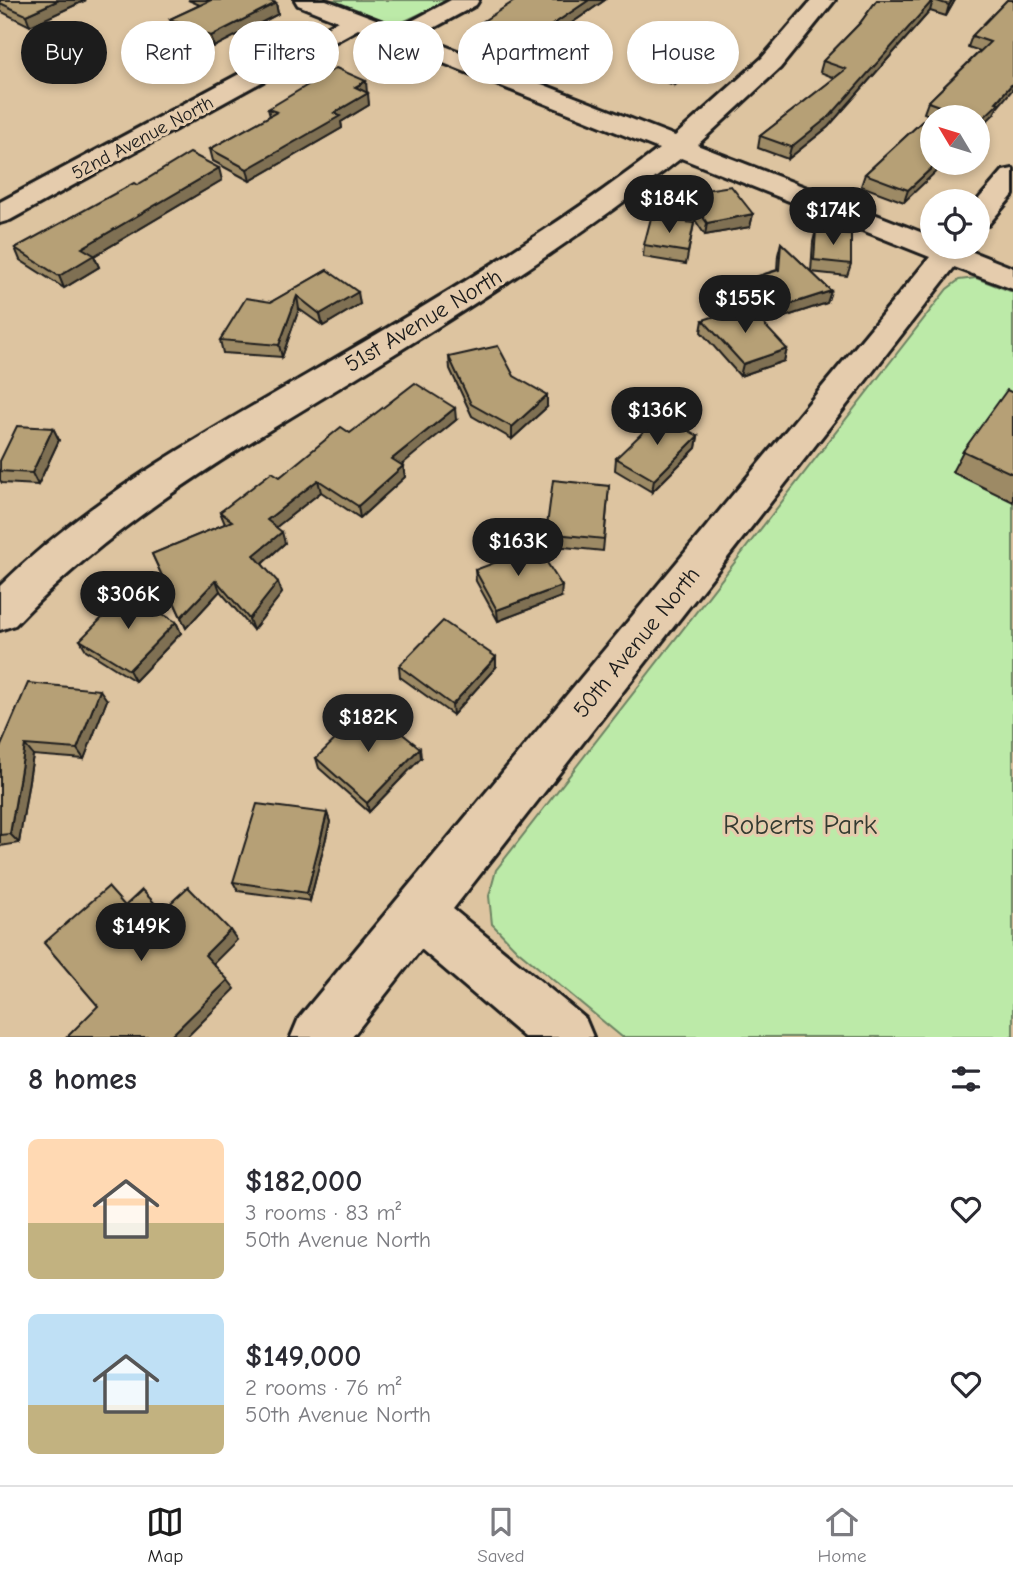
<!DOCTYPE html>
<html lang="en">
<head>
<meta charset="utf-8">
<style>
	:root { --surface:#fff; --page:#f7f7f7; --text:#2b2b33; --muted:#7c7c81; --line:#e1e1e2; --accent:#1c1c1c }
	body { margin:0; font-family:"Comic Neue",sans-serif; background:var(--page); color:var(--text); height:100vh; display:flex; flex-direction:column; font-size:26px; white-space:nowrap }
	* { box-sizing:border-box; margin:0 }
	p { font-size:23px; color:var(--muted) }
	.icon { flex:none; width:38px; height:38px; fill:none; stroke:currentColor; stroke-width:2; stroke-linecap:round; stroke-linejoin:round }
	.map { position:relative; height:1037px; overflow:hidden }
	.panel { display:flex; flex-direction:column; background:var(--surface); flex:1 }
	.panel>* { flex:none }
	.guide { position:absolute; left:21px; top:21px; width:971px; height:63px; display:flex; gap:14px }
	.needle { width:46px; rotate:308deg }
	.tools { position:absolute; left:920px; top:105px; display:grid; gap:14px }
	.tools a { display:grid; place-items:center; width:70px; height:70px; border-radius:50%; background:var(--surface); box-shadow:0 4px 10px #0003; font-size:35px }
	.price { position:absolute; translate:-50% -60px; padding:0 16px; border-radius:24px; background:var(--accent); color:#fff; font-size:23px; line-height:46px; filter:drop-shadow(0 2px 4px #0008) }
	.price::after { content:''; position:absolute; left:50%; top:42px; width:21px; height:16px; margin-left:-10px; background:inherit; clip-path:polygon(0 0,100% 0,50% 100%) }
	.price.selected { background:#222; color:#fff }
	ul { padding:0; list-style:none }
	li { display:flex; align-items:center; gap:21px; height:175px; padding:0 28px }
	li span { display:grid; place-items:center; flex:none; width:196px; height:140px; border-radius:10px; color:#555 }
	li>.icon { margin-inline-start:auto }
	span .icon { width:84px; height:84px; fill:#fffc; stroke-width:1 }
	li b { font-size:30px }
	h2 { display:flex; justify-content:space-between; align-items:center; height:84px; padding:0 28px; font-size:30px }
	.pill { padding:0 24px; border-radius:32px; background:var(--surface); box-shadow:0 4px 10px #0003; font-size:24px; line-height:63px }
	.pill.selected { background:var(--accent); color:#fff }
	.menu { display:flex; justify-content:space-around; align-items:center; height:98px; border-top:2px solid var(--line); background:var(--surface); font-size:19px; color:var(--muted) }
	.menu a { display:grid; justify-items:center; gap:4px }
	.menu .selected { color:var(--accent) }
	.map>svg:first-child { display:block }
	.green { fill:#bceaa8; stroke:#6c8362; stroke-width:2 }
	.lines { fill:none; stroke-linecap:round; stroke-linejoin:round }
	.minor-casing { stroke:#1c1c1c; stroke-width:6 }
	.tertiary-casing { stroke:#1c1c1c; stroke-width:6 }
	.minor { fill:#e5ccad; fill-rule:evenodd }
	.tertiary { fill:#e5ccad; fill-rule:evenodd }
	.wall { fill:#9d8a65; stroke:#1c1c1c; stroke-width:2 }
	.shaded-wall { fill:#7f7053; stroke:#1c1c1c; stroke-width:2 }
	.building { fill:#b6a076; stroke:#1c1c1c; stroke-width:2 }
	.labels { text-anchor:middle; stroke-width:6; stroke-linejoin:round; paint-order:stroke }
	.far-street-label { font-size:19px; fill:#1c1c1c; stroke:#e5ccad }
	.street-label { font-size:23px; fill:#1c1c1c; stroke:#e5ccad }
	.near-park-label { font-size:28px; fill:#343b31; stroke:#e5ccad }
</style>
</head>
<body>
<div class="map">
<svg width="1013" height="1037" viewBox="0 0 1013 1037">
	<rect width="100%" height="100%" fill="#ddc4a0"/>
	<filter id="ink" filterUnits="userSpaceOnUse"><feTurbulence type="fractalNoise" baseFrequency=".0143" numOctaves="2"/><feDisplacementMap in="SourceGraphic" scale="14" xChannelSelector="R" yChannelSelector="G"/><feConvolveMatrix kernelMatrix="1 2 1 2 8 2 1 2 1" color-interpolation-filters="sRGB"/></filter>
	<g filter="url(#ink)">
		<!-- green -->
		<g class="green">
			<polygon points="332,0 450,0 394,26 334,5"/>
			<polygon points="976,278 1013,292 1013,1037 622,1037 517,950 492,924 489,896 496,870 947,289 959,280"/>
		</g>
		<g class="lines">
			<defs>
				<g id="minor">
					<path d="M295,0H326L399,28L451,0H479L476,5L419,36L675,136L762,58L812,0H835L780,68L697,145L933,237V247H970L453,909L585,1018L593,1037H524L421,949L352,1037H291L299,1018L930,257L681,158C577,240 465,311 352,380C230,454 114,521 15,625L0,630V586C90,497 201,436 310,373C430,304 549,233 659,149L358,29L10,220L0,223V202L338,21L298,5Z"/>
					<polygon points="1013,169 1013,195 988,225 978,228 977,201 1003,171"/>
				</g>
				<polygon id="tertiary" points="938,247 960,247 1013,268 1013,289 938,261 934,254"/>
			</defs>
			<!-- minor casing -->
			<use href="#minor" class="minor-casing"/>
			<!-- tertiary casing -->
			<use href="#tertiary" class="tertiary-casing"/>
			<!-- minor -->
			<use href="#minor" class="minor"/>
			<!-- tertiary -->
			<use href="#tertiary" class="tertiary"/>
		</g>
		<!-- wall -->
		<g class="wall">
			<polygon points="0,0 86,0 30,26 0,11"/>
			<polygon points="188,0 268,0 276,3 278,14 214,47 173,31 170,19 200,5"/>
			<polygon points="605,0 521,58 471,40 471,29"/>
			<polygon points="877,0 955,0 946,16 930,11 828,127 788,159 758,148 760,136 835,78 820,72 823,61 860,23"/>
			<polygon points="1007,0 997,108 994,114 933,163 904,202 861,186 865,174 929,115 924,113 928,102 980,51 968,47 972,36"/>
			<polygon points="721,44 675,85 636,72 638,60"/>
			<polygon points="367,93 369,105 341,122 342,128 250,181 213,161 210,149 270,116 268,109"/>
			<polygon points="222,180 94,256 99,267 64,288 20,260 15,248 137,185"/>
			<polygon points="686,193 753,214 750,227 705,235 685,205"/>
			<polygon points="694,223 686,264 643,257 644,245"/>
			<polygon points="816,230 851,264 847,276 811,272 813,242"/>
			<polygon points="781,243 831,291 827,303 778,319 750,290 752,278 777,270 778,255"/>
			<polygon points="327,270 360,304 323,326 299,309 282,357 223,353 220,340 271,302"/>
			<polygon points="703,320 787,349 784,361 740,376 701,332"/>
			<polygon points="449,357 547,407 512,439 472,416 450,369"/>
			<polygon points="1013,393 1013,502 952,472 963,451"/>
			<polygon points="456,420 401,464 405,477 360,518 321,492 276,527 285,543 262,564 282,593 253,630 220,591 186,628 152,554 225,524 220,512 280,477 350,433"/>
			<polygon points="53,428 59,440 38,485 2,483 0,480 0,461"/>
			<polygon points="698,436 696,448 652,492 615,470 616,458"/>
			<polygon points="609,486 603,551 545,545 546,533"/>
			<polygon points="475,570 561,597 498,621 476,581"/>
			<polygon points="176,622 181,633 135,681 86,650 80,640"/>
			<polygon points="399,666 496,667 453,715 400,677"/>
			<polygon points="107,700 84,759 33,755 19,843 0,846 0,748"/>
			<polygon points="316,758 421,758 369,812 319,768"/>
			<polygon points="327,813 330,822 310,901 238,891 233,882"/>
		</g>
		<!-- shaded-wall -->
		<g class="shaded-wall">
			<polygon points="59,0 86,0 30,26 26,15"/>
			<polygon points="589,0 605,0 521,58 521,46"/>
			<polygon points="933,0 930,11 828,127 788,159 791,147"/>
			<polygon points="952,0 955,0 946,16 949,5"/>
			<polygon points="276,3 278,14 214,47 211,36"/>
			<polygon points="723,32 721,44 675,85 677,74"/>
			<polygon points="366,81 367,93 355,87"/>
			<polygon points="1013,83 1013,89 997,108 994,114 978,130 978,123"/>
			<polygon points="368,93 369,105 341,122 342,128 250,181 247,169 334,113"/>
			<polygon points="937,163 945,163 904,202 908,190"/>
			<polygon points="219,168 222,180 94,256 99,267 64,288 59,276 82,248"/>
			<polygon points="753,214 750,227 705,235 707,223"/>
			<polygon points="831,291 827,303 778,319 781,307"/>
			<polygon points="358,292 360,304 323,326 320,314"/>
			<polygon points="297,296 299,309 282,357 279,345"/>
			<polygon points="787,349 784,361 740,376 743,364"/>
			<polygon points="547,395 547,407 512,439 512,427"/>
			<polygon points="455,408 456,420 394,471 392,459"/>
			<polygon points="53,428 59,440 38,485 32,473"/>
			<polygon points="698,436 696,448 652,492 654,480"/>
			<polygon points="403,466 405,477 360,518 358,506"/>
			<polygon points="318,480 321,492 270,532 267,520"/>
			<polygon points="282,532 285,543 258,567 254,555"/>
			<polygon points="216,580 220,591 186,628 181,617"/>
			<polygon points="278,582 282,593 253,630 249,619"/>
			<polygon points="562,586 561,597 498,621 497,610"/>
			<polygon points="176,622 181,633 135,681 129,670"/>
			<polygon points="496,657 496,667 453,715 452,705"/>
			<polygon points="100,690 107,700 84,759 77,749"/>
			<polygon points="25,745 33,755 19,843 10,834"/>
			<polygon points="420,748 421,758 369,812 367,803"/>
			<polygon points="327,813 330,822 310,901 307,893"/>
			<polygon points="230,930 237,940 212,965 205,955"/>
			<polygon points="228,980 235,989 187,1037 170,1037"/>
		</g>
		<!-- building -->
		<g class="building">
			<polygon points="0,0 59,0 26,15 0,3"/>
			<polygon points="211,0 268,0 276,3 211,36 170,19"/>
			<polygon points="516,0 589,0 521,46 471,29"/>
			<polygon points="877,0 933,0 831,115 791,147 760,136 846,69 823,61 860,23"/>
			<polygon points="934,0 952,0 949,5"/>
			<polygon points="1007,0 1013,0 1013,83 996,102 999,103 978,123 978,117 933,117 933,163 937,163 908,190 865,174 939,106 928,102 990,42 972,36"/>
			<polygon points="685,22 723,32 677,74 638,60"/>
			<polygon points="336,68 366,81 355,87 368,93 334,113 340,116 247,169 210,149 277,112 268,109"/>
			<polygon points="190,153 219,168 82,248 94,255 59,276 15,248 134,183 137,185"/>
			<polygon points="731,186 753,214 707,223 686,193"/>
			<polygon points="651,218 694,223 688,252 644,245"/>
			<polygon points="816,230 851,234 851,264 814,260"/>
			<polygon points="781,243 831,291 781,307 752,278 779,270"/>
			<polygon points="327,270 358,292 320,314 297,296 279,345 220,340 246,298 271,302"/>
			<polygon points="747,306 787,349 743,364 703,320"/>
			<polygon points="498,346 514,376 547,395 512,427 471,404 449,357"/>
			<polygon points="415,383 455,408 392,459 403,466 358,506 318,480 267,520 282,532 254,555 278,582 249,619 216,580 181,617 152,554 232,521 220,512 272,472 280,477 341,427 350,433"/>
			<polygon points="1007,390 1013,393 1013,474 963,451"/>
			<polygon points="661,415 698,436 654,480 616,458"/>
			<polygon points="17,426 53,428 32,473 0,471 0,461"/>
			<polygon points="553,480 609,486 604,539 546,533"/>
			<polygon points="537,547 562,586 497,610 475,570"/>
			<polygon points="127,593 176,622 129,670 80,640"/>
			<polygon points="443,621 496,657 452,705 399,666"/>
			<polygon points="28,683 100,690 77,749 25,745 10,834 0,835 0,748"/>
			<polygon points="369,707 420,748 367,803 316,758"/>
			<polygon points="257,804 327,813 307,893 233,882"/>
			<polygon points="108,887 125,906 142,890 162,911 188,887 230,930 205,955 228,980 170,1037 67,1037 98,1006 44,943"/>
		</g>
	</g>
	<g class="labels">
		<!-- far-street labels -->
		<g class="far-street-label">
			<text transform="translate(142 137) rotate(-28)" y="7">52nd Avenue North</text>
		</g>
		<!-- street labels -->
		<g class="street-label">
			<text transform="translate(423 320) rotate(-31)" y="8">51st Avenue North</text>
			<text transform="translate(636 642) rotate(-51)" y="8">50th Avenue North</text>
		</g>
		<!-- near-park labels -->
		<g class="near-park-label">
			<text x="800" y="834">Roberts Park</text>
		</g>
	</g>
</svg>
<div class="tools">
<a><svg class="needle" viewBox="-14 -14 28 28"><path d="M0-13l5 13h-10z" fill="#e53935"/><path d="M0 13l5-13h-10z" fill="#7c7c81"/></svg></a>
<a><svg class="icon" aria-label="locate" viewBox="0 0 24 24"><circle cx="12" cy="12" r="6"/><path d="M12 2v4M12 18v4M2 12h4M18 12h4"/></svg></a>
</div>
<b class="price" style="left:669px;top:235px">$184K</b>
<b class="price" style="left:833px;top:247px">$174K</b>
<b class="price" style="left:745px;top:335px">$155K</b>
<b class="price" style="left:657px;top:447px">$136K</b>
<b class="price" style="left:518px;top:578px">$163K</b>
<b class="price" style="left:128px;top:631px">$306K</b>
<b class="price selected" style="left:368px;top:754px">$182K</b>
<b class="price" style="left:141px;top:963px">$149K</b>
<div class="guide">
<a class="pill selected">Buy</a>
<a class="pill">Rent</a>
<a class="pill">Filters</a>
<a class="pill">New</a>
<a class="pill">Apartment</a>
<a class="pill">House</a>
</div>
</div>
<section class="panel">
<h2>8 homes<svg class="icon" aria-label="filters" viewBox="0 0 24 24"><path d="M4 7h16M4 17h16"/><circle cx="9" cy="7" r="2"/><circle cx="15" cy="17" r="2"/></svg></h2>
<ul>
<li><span style="background:linear-gradient(#ffd9b3 60%,#c2b280 0)"><svg class="icon" aria-label="home" viewBox="0 0 24 24"><path d="M3 11l9-7 9 7M6 9v11h12V9"/></svg></span><div><b>$182,000</b><p>3 rooms · 83 m²</p><p>50th Avenue North</p></div><svg class="icon" aria-label="heart" viewBox="0 0 24 24"><path d="M12 20l-8-8c-3-5 5-10 8-4 3-6 11-1 8 4z"/></svg></li>
<li><span style="background:linear-gradient(#bfe0f5 65%,#c2b280 0)"><svg class="icon" aria-label="home" viewBox="0 0 24 24"><path d="M3 11l9-7 9 7M6 9v11h12V9"/></svg></span><div><b>$149,000</b><p>2 rooms · 76 m²</p><p>50th Avenue North</p></div><svg class="icon" aria-label="heart" viewBox="0 0 24 24"><path d="M12 20l-8-8c-3-5 5-10 8-4 3-6 11-1 8 4z"/></svg></li>
</ul>
</section>
<nav class="menu">
<a class="selected"><svg class="icon" aria-label="map" viewBox="0 0 24 24"><path d="M3 6l6-2 6 2 6-2v14l-6 2-6-2-6 2zM9 4v14M15 6v14"/></svg>Map</a>
<a><svg class="icon" aria-label="saved" viewBox="0 0 24 24"><path d="M7 4h10v16l-5-4-5 4z"/></svg>Saved</a>
<a><svg class="icon" aria-label="home" viewBox="0 0 24 24"><path d="M3 11l9-7 9 7M6 9v11h12V9"/></svg>Home</a>
</nav>
</body>
</html>
